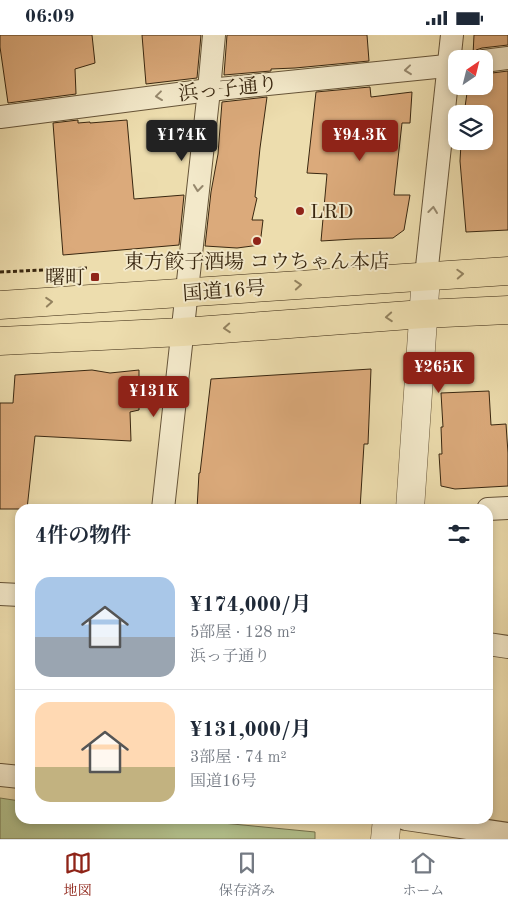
<!DOCTYPE html>
<html lang="ja">
<head>
<meta charset="utf-8">
<style>
	:root { --surface:#fff; --page:#f2f2f3; --text:#1f2937; --muted:#747a83; --line:#e0e1e3; --accent:#8f2418 }
	body { margin:0; font-family:"Old Standard TT","Noto Serif JP",serif; background:var(--page); color:var(--text); height:100vh; display:flex; flex-direction:column; font-size:19px; white-space:nowrap }
	* { box-sizing:border-box; margin:0 }
	p { font-size:16px; color:var(--muted) }
	.icon { flex:none; width:28px; height:28px; fill:none; stroke:currentColor; stroke-width:2; stroke-linecap:round; stroke-linejoin:round }
	.map { position:relative; flex:1; overflow:hidden }
	.details { position:absolute; left:15px; top:469px; width:478px; height:320px; display:flex; flex-direction:column; background:var(--surface); border-radius:15px; box-shadow:0 2px 8px #0003 }
	.details>* { flex:none }
	.needle { width:32px; rotate:35deg }
	.tools { position:absolute; left:448px; top:15px; display:grid; gap:10px }
	.tools a { display:grid; place-items:center; width:45px; height:45px; border-radius:10px; background:var(--surface); box-shadow:0 2px 8px #0003; font-size:25px }
	.price { position:absolute; translate:-50% -42px; padding:0 11px; border-radius:5px; background:var(--accent); color:#fff; font-size:16px; line-height:32px; filter:drop-shadow(0 1px 2px #0008) }
	.price::after { content:''; position:absolute; left:50%; top:30px; width:15px; height:11px; margin-left:-8px; background:inherit; clip-path:polygon(0 0,100% 0,50% 100%) }
	.price.current { background:#222; color:#fff }
	ul { padding:0; list-style:none }
	li { display:flex; align-items:center; gap:15px; height:125px; padding:0 20px }
	li+li { border-top:1px solid var(--line) }
	li span { display:grid; place-items:center; flex:none; width:140px; height:100px; border-radius:15px; color:#555 }
	li>.icon { margin-inline-start:auto }
	span .icon { width:60px; height:60px; fill:#fffc; stroke-width:1 }
	li b { font-size:21px }
	h2 { display:flex; justify-content:space-between; align-items:center; height:60px; padding:0 20px; font-size:21px }
	.status { display:flex; justify-content:space-between; align-items:center; height:35px; padding:0 25px; background:var(--surface); direction:ltr }
	.status svg { height:14px; fill:currentColor }
	.tab-bar { display:flex; justify-content:space-around; align-items:center; height:70px; border-top:1px solid var(--line); background:var(--surface); font-size:14px; color:var(--muted) }
	.tab-bar a { display:grid; justify-items:center; gap:2px }
	.tab-bar .current { color:var(--accent) }
	.map>svg:first-child { display:block }
	.green { fill:#b3c28e; stroke:#76744f }
	.building { fill:#dbaa7b; stroke:#392710 }
	.lines { fill:none; stroke-linecap:round; stroke-linejoin:round }
	.minor-casing { stroke:#665438; stroke-width:24 }
	.tertiary-casing { stroke:#665438; stroke-width:29 }
	.trunk-casing { stroke:#392710; stroke-width:29 }
	.path { stroke:#392710; stroke-width:3; stroke-dasharray:4 2.5; stroke-linecap:butt }
	.minor { stroke:#f3e9ca; stroke-width:22 }
	.tertiary { stroke:#f3e9ca; stroke-width:28 }
	.trunk { stroke:#edddae; stroke-width:28 }
	.oneway { stroke:#96886d }
	.oneway2 { stroke:#93825f }
	.poi-dot { fill:#8f2418; stroke:#f3e9ca; stroke-width:2 }
	.labels { text-anchor:middle; stroke-width:4; stroke-linejoin:round; paint-order:stroke }
	.street-label { font-size:20px; fill:#392710; stroke:#f3e9ca }
	.poi-label { font-size:20px; fill:#392710; stroke:#f3e9ca; text-anchor:start }
</style>
</head>
<body>
<div class="status"><b>06:09</b><svg viewBox="0 0 49 12"><path d="M0 12V9h3v3zM5 12V6h3v6zM10 12V3h3v9zM15 12V0h3v12zM26 1h20v11H26zM47 4h2v5h-2z"/></svg></div>
<div class="map">
<svg width="508" height="804" viewBox="0 0 508 804">
	<rect width="100%" height="100%" fill="#edddae"/>
	<filter id="stains"><feTurbulence type="fractalNoise" baseFrequency=".004" numOctaves="4"/><feColorMatrix values="0 0 0 0 .2 0 0 0 0 .09 0 0 0 0 .02 0 0 0 .5 -.17"/></filter>
	<radialGradient id="worn" r=".72"><stop offset=".6" stop-color="#630" stop-opacity="0"/><stop offset="1" stop-color="#630" stop-opacity=".3"/></radialGradient>
	<!-- green -->
	<polygon class="green" points="0,763 20,766 20,784 181,784 315,797 315,804 0,804"/>
	<!-- building -->
	<g class="building">
		<polygon points="0,0 92,0 95,28 75,34 76,59 8,68 0,12"/>
		<polygon points="142,0 201,0 197,43 146,49"/>
		<polygon points="227,0 367,0 369,26 295,33 271,34 271,36 224,40"/>
		<polygon points="474,0 508,0 508,10 482,13 476,15 473,20"/>
		<polygon points="508,36 508,195 466,197 460,126 461,109 465,109 465,106 484,106 484,79 464,79 468,51 484,51 484,39"/>
		<polygon points="370,52 371,62 412,57 410,88 402,88 394,160 410,160 404,195 393,203 354,204 321,206 327,139 307,138 316,57"/>
		<polygon points="267,62 260,113 255,162 257,163 252,185 263,185 260,210 237,213 205,211 211,157 218,119 222,67"/>
		<polygon points="78,85 78,88 90,87 90,88 127,85 134,164 184,160 179,210 63,220 53,88"/>
		<polygon points="371,334 368,409 364,409 360,474 197,474 199,438 200,438 211,344"/>
		<polygon points="92,335 110,338 139,335 139,375 130,377 131,406 35,401 27,474 0,474 0,368 13,368 15,340"/>
		<polygon points="489,356 491,390 506,389 508,418 508,451 455,454 441,451 439,419 442,419 441,392 443,392 441,358"/>
	</g>
	<g class="lines">
		<defs>
			<g id="minor">
				<polyline points="484,26 508,23"/>
				<polyline points="0,82 209,55 456,30"/>
				<polyline points="426,241 452,0"/>
				<polyline points="163,474 209,55 214,0"/>
				<polyline points="488,474 508,473"/>
				<polyline points="0,559 20,560"/>
				<polyline points="488,609 508,612"/>
				<polyline points="0,740 20,742"/>
				<polyline points="406,784 508,799"/>
			</g>
			<g id="tertiary">
				<polyline points="410,474 426,241"/>
				<polyline points="385,804 387,784"/>
			</g>
			<g id="trunk">
				<polyline points="0,270 508,236"/>
				<polyline points="0,306 182,297 423,279 508,275"/>
			</g>
		</defs>
		<!-- minor casing -->
		<use href="#minor" class="minor-casing"/>
		<!-- tertiary casing -->
		<use href="#tertiary" class="tertiary-casing"/>
		<!-- trunk casing -->
		<use href="#trunk" class="trunk-casing"/>
		<!-- path -->
		<polyline class="path" points="0,237 87,233"/>
		<!-- minor -->
		<use href="#minor" class="minor"/>
		<!-- tertiary -->
		<use href="#tertiary" class="tertiary"/>
		<!-- trunk -->
		<use href="#trunk" class="trunk"/>
	</g>
	<!-- one-way arrows -->
	<defs><path id="oneway-chevron" d="M-2-3.5L2.5 0L-2 3.5" fill="none" stroke-width="1.6" stroke-linecap="round" stroke-linejoin="round" transform="scale(1.25)"/></defs>
	<g class="oneway">
		<use href="#oneway-chevron" transform="translate(408 35) rotate(174)"/>
		<use href="#oneway-chevron" transform="translate(159 61) rotate(173)"/>
		<use href="#oneway-chevron" transform="translate(198 153) rotate(96)"/>
		<use href="#oneway-chevron" transform="translate(433 175) rotate(-83)"/>
	</g>
	<g class="oneway2">
		<use href="#oneway-chevron" transform="translate(460 239) rotate(-3)"/>
		<use href="#oneway-chevron" transform="translate(298 250) rotate(-4)"/>
		<use href="#oneway-chevron" transform="translate(49 267) rotate(-4)"/>
		<use href="#oneway-chevron" transform="translate(389 282) rotate(176)"/>
		<use href="#oneway-chevron" transform="translate(227 293) rotate(176)"/>
	</g>
	<!-- markers -->
	<g class="poi-dot">
		<circle cx="300" cy="176" r="5"/>
		<circle cx="257" cy="206" r="5"/>
		<rect x="90" y="237" width="10" height="10" rx="2.5"/>
	</g>
	<g class="labels">
		<!-- street labels -->
		<g class="street-label">
			<text transform="translate(228 53) rotate(-6)" y="7">浜っ子通り</text>
			<text transform="translate(224 255) rotate(-4)" y="7">国道16号</text>
		</g>
		<!-- poi labels -->
		<g class="poi-label">
			<text x="310" y="183">LRD</text>
			<text x="257" y="233" text-anchor="middle">東方餃子酒場 コウちゃん本店</text>
			<text x="85" y="249" text-anchor="end">曙町</text>
		</g>
	</g>
	<rect width="100%" height="100%" filter="url(#stains)"/>
	<rect width="100%" height="100%" fill="url(#worn)"/>
</svg>
<div class="tools">
<a><svg class="needle" viewBox="-14 -14 28 28"><path d="M0-13l5 13h-10z" fill="#e53935"/><path d="M0 13l5-13h-10z" fill="#747a83"/></svg></a>
<a><svg class="icon" aria-label="layers" viewBox="0 0 24 24"><path d="M12 4l9 5-9 5-9-5zM3 14l9 5 9-5"/></svg></a>
</div>
<b class="price current" style="left:182px;top:127px">¥174K</b>
<b class="price" style="left:360px;top:127px">¥94.3K</b>
<b class="price" style="left:439px;top:359px">¥265K</b>
<b class="price" style="left:154px;top:383px">¥131K</b>
<section class="details">
<h2>4件の物件<svg class="icon" aria-label="filters" viewBox="0 0 24 24"><path d="M4 7h16M4 17h16"/><circle cx="9" cy="7" r="2"/><circle cx="15" cy="17" r="2"/></svg></h2>
<ul>
<li><span style="background:linear-gradient(#a9c7e8 60%,#9aa5b1 0)"><svg class="icon" aria-label="home" viewBox="0 0 24 24"><path d="M3 11l9-7 9 7M6 9v11h12V9"/></svg></span><div><b>¥174,000/月</b><p>5部屋 · 128 m²</p><p>浜っ子通り</p></div></li>
<li><span style="background:linear-gradient(#ffd9b3 65%,#c2b280 0)"><svg class="icon" aria-label="home" viewBox="0 0 24 24"><path d="M3 11l9-7 9 7M6 9v11h12V9"/></svg></span><div><b>¥131,000/月</b><p>3部屋 · 74 m²</p><p>国道16号</p></div></li>
</ul>
</section>
</div>
<nav class="tab-bar">
<a class="current"><svg class="icon" aria-label="map" viewBox="0 0 24 24"><path d="M3 6l6-2 6 2 6-2v14l-6 2-6-2-6 2zM9 4v14M15 6v14"/></svg>地図</a>
<a><svg class="icon" aria-label="saved" viewBox="0 0 24 24"><path d="M7 4h10v16l-5-4-5 4z"/></svg>保存済み</a>
<a><svg class="icon" aria-label="home" viewBox="0 0 24 24"><path d="M3 11l9-7 9 7M6 9v11h12V9"/></svg>ホーム</a>
</nav>
</body>
</html>
